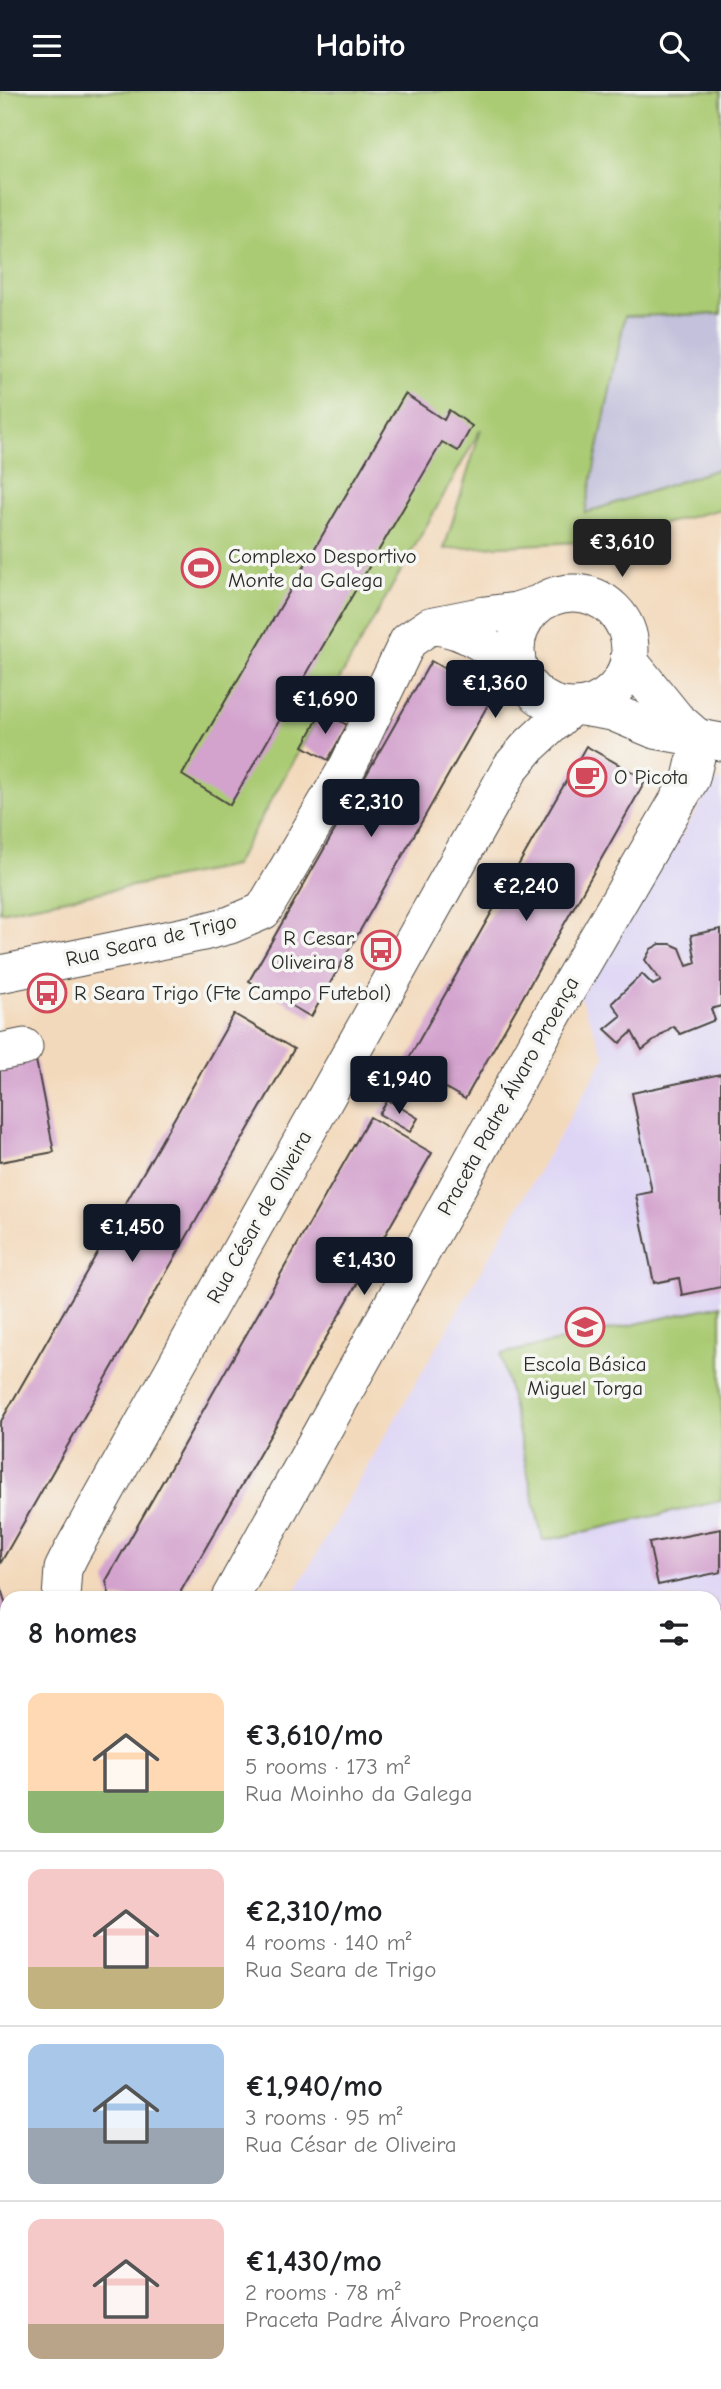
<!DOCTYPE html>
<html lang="en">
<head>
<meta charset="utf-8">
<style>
	:root { --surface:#fff; --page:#f2f2f2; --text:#202124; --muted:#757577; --line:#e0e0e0; --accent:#111827 }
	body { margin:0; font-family:"Comic Neue",sans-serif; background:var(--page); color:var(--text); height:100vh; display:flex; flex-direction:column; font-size:26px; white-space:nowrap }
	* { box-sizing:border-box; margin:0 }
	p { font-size:23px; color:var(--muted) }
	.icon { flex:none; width:38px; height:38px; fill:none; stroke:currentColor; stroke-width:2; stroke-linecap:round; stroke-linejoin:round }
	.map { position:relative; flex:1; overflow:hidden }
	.side { position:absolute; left:0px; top:1500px; width:721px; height:800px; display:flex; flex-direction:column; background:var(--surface); border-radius:21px 21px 0 0; box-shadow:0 2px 5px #0004 }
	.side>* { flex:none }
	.price { position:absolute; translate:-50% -60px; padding:0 16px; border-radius:7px; background:var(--accent); color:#fff; font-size:23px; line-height:46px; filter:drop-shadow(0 2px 4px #0008) }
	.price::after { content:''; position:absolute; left:50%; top:42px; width:21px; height:16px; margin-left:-10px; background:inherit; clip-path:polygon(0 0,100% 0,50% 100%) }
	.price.on { background:#222; color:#fff }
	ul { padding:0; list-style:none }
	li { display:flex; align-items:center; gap:21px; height:175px; padding:0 28px }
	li+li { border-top:2px solid var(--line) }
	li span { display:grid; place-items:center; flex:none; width:196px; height:140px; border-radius:14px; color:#555 }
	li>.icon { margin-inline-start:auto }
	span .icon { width:84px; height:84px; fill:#fffc; stroke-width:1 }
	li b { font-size:30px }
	h2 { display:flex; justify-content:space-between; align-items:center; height:84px; padding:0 28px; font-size:30px }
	header { display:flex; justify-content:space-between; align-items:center; height:91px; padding:0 28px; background:var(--accent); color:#fff; font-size:32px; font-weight:600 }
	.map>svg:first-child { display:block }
	.built { fill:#ded5f5 }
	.industrial { fill:#c3c1db }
	.green { fill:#aacb73; stroke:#6a7b4f; stroke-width:2 }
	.building { fill:#d3a2cd }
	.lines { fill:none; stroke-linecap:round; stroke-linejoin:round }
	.minor-casing { stroke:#494541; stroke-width:39 }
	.minor { stroke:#fff; stroke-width:37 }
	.labels { text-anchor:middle; stroke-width:7; stroke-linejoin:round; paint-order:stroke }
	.poi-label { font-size:21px; fill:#2b2b2b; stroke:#f6f6f2; text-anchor:start }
	.street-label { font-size:21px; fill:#2b2b2b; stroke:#f6f6f2 }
</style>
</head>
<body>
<header><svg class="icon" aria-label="menu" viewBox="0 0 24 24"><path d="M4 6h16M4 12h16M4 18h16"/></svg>Habito<svg class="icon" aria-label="search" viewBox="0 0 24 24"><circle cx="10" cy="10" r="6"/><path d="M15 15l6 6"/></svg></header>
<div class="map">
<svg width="721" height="2298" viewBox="0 0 721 2298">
	<rect width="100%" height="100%" fill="#f6f6f2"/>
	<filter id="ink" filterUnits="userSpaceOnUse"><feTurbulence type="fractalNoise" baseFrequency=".0143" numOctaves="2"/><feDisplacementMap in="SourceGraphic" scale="14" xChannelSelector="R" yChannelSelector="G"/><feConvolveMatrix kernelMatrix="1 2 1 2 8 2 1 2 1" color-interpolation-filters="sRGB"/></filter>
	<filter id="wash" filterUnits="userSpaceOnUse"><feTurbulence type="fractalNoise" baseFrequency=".00686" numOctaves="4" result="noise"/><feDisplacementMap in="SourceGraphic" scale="28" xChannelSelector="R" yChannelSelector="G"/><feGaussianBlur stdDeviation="1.57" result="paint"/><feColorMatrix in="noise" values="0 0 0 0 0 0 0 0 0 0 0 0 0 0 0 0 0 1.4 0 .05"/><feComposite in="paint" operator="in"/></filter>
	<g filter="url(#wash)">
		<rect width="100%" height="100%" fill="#f3d9bb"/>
		<!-- built -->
		<polygon class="built" points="715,690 721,690 721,2163 714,2159 714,1507 291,1507 605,966 580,906"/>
		<!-- industrial -->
		<polygon class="industrial" points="721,223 721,377 585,423 625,224"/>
		<!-- green -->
		<g class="green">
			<polygon points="0,0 721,0 721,223 625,225 585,422 721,377 721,418 628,442 579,451 444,458 481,338 234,775 0,821"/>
			<polygon points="721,1214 721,1410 543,1450 501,1263"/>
			<polygon points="7,2024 7,2116 0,2118 0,2026"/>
		</g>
		<g id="blocks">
			<!-- building -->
			<g class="building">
				<polygon points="405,303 444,329 449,319 472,335 458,360 442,351 230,714 182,684"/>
				<polygon points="431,570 493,605 311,926 249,890"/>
				<polygon points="322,620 347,634 328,669 303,655"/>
				<polygon points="586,655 646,689 465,1008 405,974"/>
				<polygon points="721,838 721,915 711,918 715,929 680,943 673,935 642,959 632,941 620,952 605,938 621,925 612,912 642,883 653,894 661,890 645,869 651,858 660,853 671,853 680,857 687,875 696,872 691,844"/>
				<polygon points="234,923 294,958 0,1473 0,1332"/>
				<polygon points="36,969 54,1061 0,1071 0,976"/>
				<polygon points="721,983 721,1196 682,1204 679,1187 654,1192 636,1104 652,1101 632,1002"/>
				<polygon points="388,1009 418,1027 410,1041 379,1023"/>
				<polygon points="370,1026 432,1062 181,1500 183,1507 110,1507 106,1490"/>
				<polygon points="721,1438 721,1481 658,1494 649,1452"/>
				<polygon points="0,1495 7,1517 7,1703 0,1705"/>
				<polygon points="721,1516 721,1778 714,1780 714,1517"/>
				<polygon points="7,1869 7,1952 0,1954 0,1871"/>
				<polygon points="714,1917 721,1924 721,1942 714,1949"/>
				<polygon points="714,2030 721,2038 721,2163 714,2159"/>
				<polygon points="27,2292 113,2292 107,2298 21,2298"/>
				<polygon points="295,2292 379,2292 373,2298 289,2298"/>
				<polygon points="518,2292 604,2292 598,2298 512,2298"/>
			</g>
		</g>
	</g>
	<g filter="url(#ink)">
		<use href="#blocks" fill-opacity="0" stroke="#494541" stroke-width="2"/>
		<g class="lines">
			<defs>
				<g id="minor">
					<circle cx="573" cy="559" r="57"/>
					<path d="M435,535C469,538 495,561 520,582"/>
					<polyline points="629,570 676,628 700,649"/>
					<polyline points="582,616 612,621 655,639 721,651"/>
					<polyline points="0,883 199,842 230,834 263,820 348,675 408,550 430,535 485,524 516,520 538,513"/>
					<polyline points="0,961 24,956"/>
					<polyline points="61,1507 63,1478 71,1462 511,676 529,655 570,617"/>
					<polyline points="230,1507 556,918 691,687 700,649"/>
					<polyline points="0,1785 7,1783"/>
					<polyline points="714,2225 721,2223"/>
					<polyline points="0,2243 7,2237"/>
					<polyline points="686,2292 690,2298"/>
					<polyline points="182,2298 188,2292"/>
					<polyline points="448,2298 454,2292"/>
				</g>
			</defs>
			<!-- minor casing -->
			<use href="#minor" class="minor-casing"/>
			<!-- minor -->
			<use href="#minor" class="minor"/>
		</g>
	</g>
	<!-- icons -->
	<defs>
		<symbol id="stadium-ring" viewBox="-11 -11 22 22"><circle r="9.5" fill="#f6f6f2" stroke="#d1495b" stroke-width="1.5"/><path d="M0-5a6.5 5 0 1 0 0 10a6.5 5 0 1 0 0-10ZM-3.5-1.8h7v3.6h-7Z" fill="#d1495b"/></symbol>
		<symbol id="cafe-ring" viewBox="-11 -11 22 22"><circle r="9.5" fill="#f6f6f2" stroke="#d1495b" stroke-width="1.5"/><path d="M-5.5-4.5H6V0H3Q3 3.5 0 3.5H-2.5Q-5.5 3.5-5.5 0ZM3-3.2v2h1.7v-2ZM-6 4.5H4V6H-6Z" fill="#d1495b"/></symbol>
		<symbol id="bus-ring" viewBox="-11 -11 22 22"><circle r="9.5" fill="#f6f6f2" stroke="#d1495b" stroke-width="1.5"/><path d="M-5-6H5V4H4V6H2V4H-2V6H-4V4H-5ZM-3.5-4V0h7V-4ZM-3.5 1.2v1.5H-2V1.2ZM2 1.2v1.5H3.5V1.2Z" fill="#d1495b"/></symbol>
		<symbol id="school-ring" viewBox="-11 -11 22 22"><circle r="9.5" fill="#f6f6f2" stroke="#d1495b" stroke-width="1.5"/><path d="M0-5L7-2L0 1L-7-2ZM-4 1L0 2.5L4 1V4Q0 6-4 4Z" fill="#d1495b"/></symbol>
	</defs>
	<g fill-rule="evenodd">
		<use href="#stadium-ring" x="179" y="455" width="44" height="44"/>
		<use href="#cafe-ring" x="565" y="664" width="44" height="44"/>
		<use href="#bus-ring" x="359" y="837" width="44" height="44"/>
		<use href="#bus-ring" x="25" y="880" width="44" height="44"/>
		<use href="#school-ring" x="563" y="1214" width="44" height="44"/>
	</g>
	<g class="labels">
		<!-- poi labels -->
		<g class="poi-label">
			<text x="228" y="472">Complexo Desportivo<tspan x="228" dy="24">Monte da Galega</tspan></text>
			<text x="614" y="693">O Picota</text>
			<text x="354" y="854" text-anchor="end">R Cesar<tspan x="354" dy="24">Oliveira 8</tspan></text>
			<text x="74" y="909">R Seara Trigo (Fte Campo Futebol)</text>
			<text x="585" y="1280" text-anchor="middle">Escola Básica<tspan x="585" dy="24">Miguel Torga</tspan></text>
		</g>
		<!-- street labels -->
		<g class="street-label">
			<text transform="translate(151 849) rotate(-13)" y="7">Rua Seara de Trigo</text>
			<text transform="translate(508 1005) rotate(-61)" y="7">Praceta Padre Álvaro Proença</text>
			<text transform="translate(259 1126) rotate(-61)" y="7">Rua César de Oliveira</text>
		</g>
	</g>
</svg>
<b class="price on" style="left:622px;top:488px">€3,610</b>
<b class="price" style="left:495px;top:629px">€1,360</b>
<b class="price" style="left:325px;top:645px">€1,690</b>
<b class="price" style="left:371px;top:748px">€2,310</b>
<b class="price" style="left:526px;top:832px">€2,240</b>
<b class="price" style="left:399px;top:1025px">€1,940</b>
<b class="price" style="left:132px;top:1173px">€1,450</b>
<b class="price" style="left:364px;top:1206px">€1,430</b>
<section class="side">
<h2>8 homes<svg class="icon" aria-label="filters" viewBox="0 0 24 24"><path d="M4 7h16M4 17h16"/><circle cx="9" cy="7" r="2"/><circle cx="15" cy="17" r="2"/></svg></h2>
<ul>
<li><span style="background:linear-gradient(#ffd9b3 70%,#8fb573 0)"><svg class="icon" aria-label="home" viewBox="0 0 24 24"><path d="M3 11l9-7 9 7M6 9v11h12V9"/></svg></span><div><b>€3,610/mo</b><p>5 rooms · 173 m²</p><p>Rua Moinho da Galega</p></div></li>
<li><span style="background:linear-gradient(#f6c9c9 70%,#c2b280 0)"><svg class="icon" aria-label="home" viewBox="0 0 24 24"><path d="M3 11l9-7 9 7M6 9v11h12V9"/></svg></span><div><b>€2,310/mo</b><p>4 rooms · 140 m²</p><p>Rua Seara de Trigo</p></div></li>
<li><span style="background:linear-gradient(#a9c7e8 60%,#9aa5b1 0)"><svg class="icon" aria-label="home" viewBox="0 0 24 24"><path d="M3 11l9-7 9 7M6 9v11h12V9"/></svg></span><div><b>€1,940/mo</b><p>3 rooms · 95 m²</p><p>Rua César de Oliveira</p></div></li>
<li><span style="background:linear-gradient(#f6c9c9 75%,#b9a48a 0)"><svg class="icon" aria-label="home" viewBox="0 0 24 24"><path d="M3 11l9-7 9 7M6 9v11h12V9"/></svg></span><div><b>€1,430/mo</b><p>2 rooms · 78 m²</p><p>Praceta Padre Álvaro Proença</p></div></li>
</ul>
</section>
</div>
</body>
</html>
